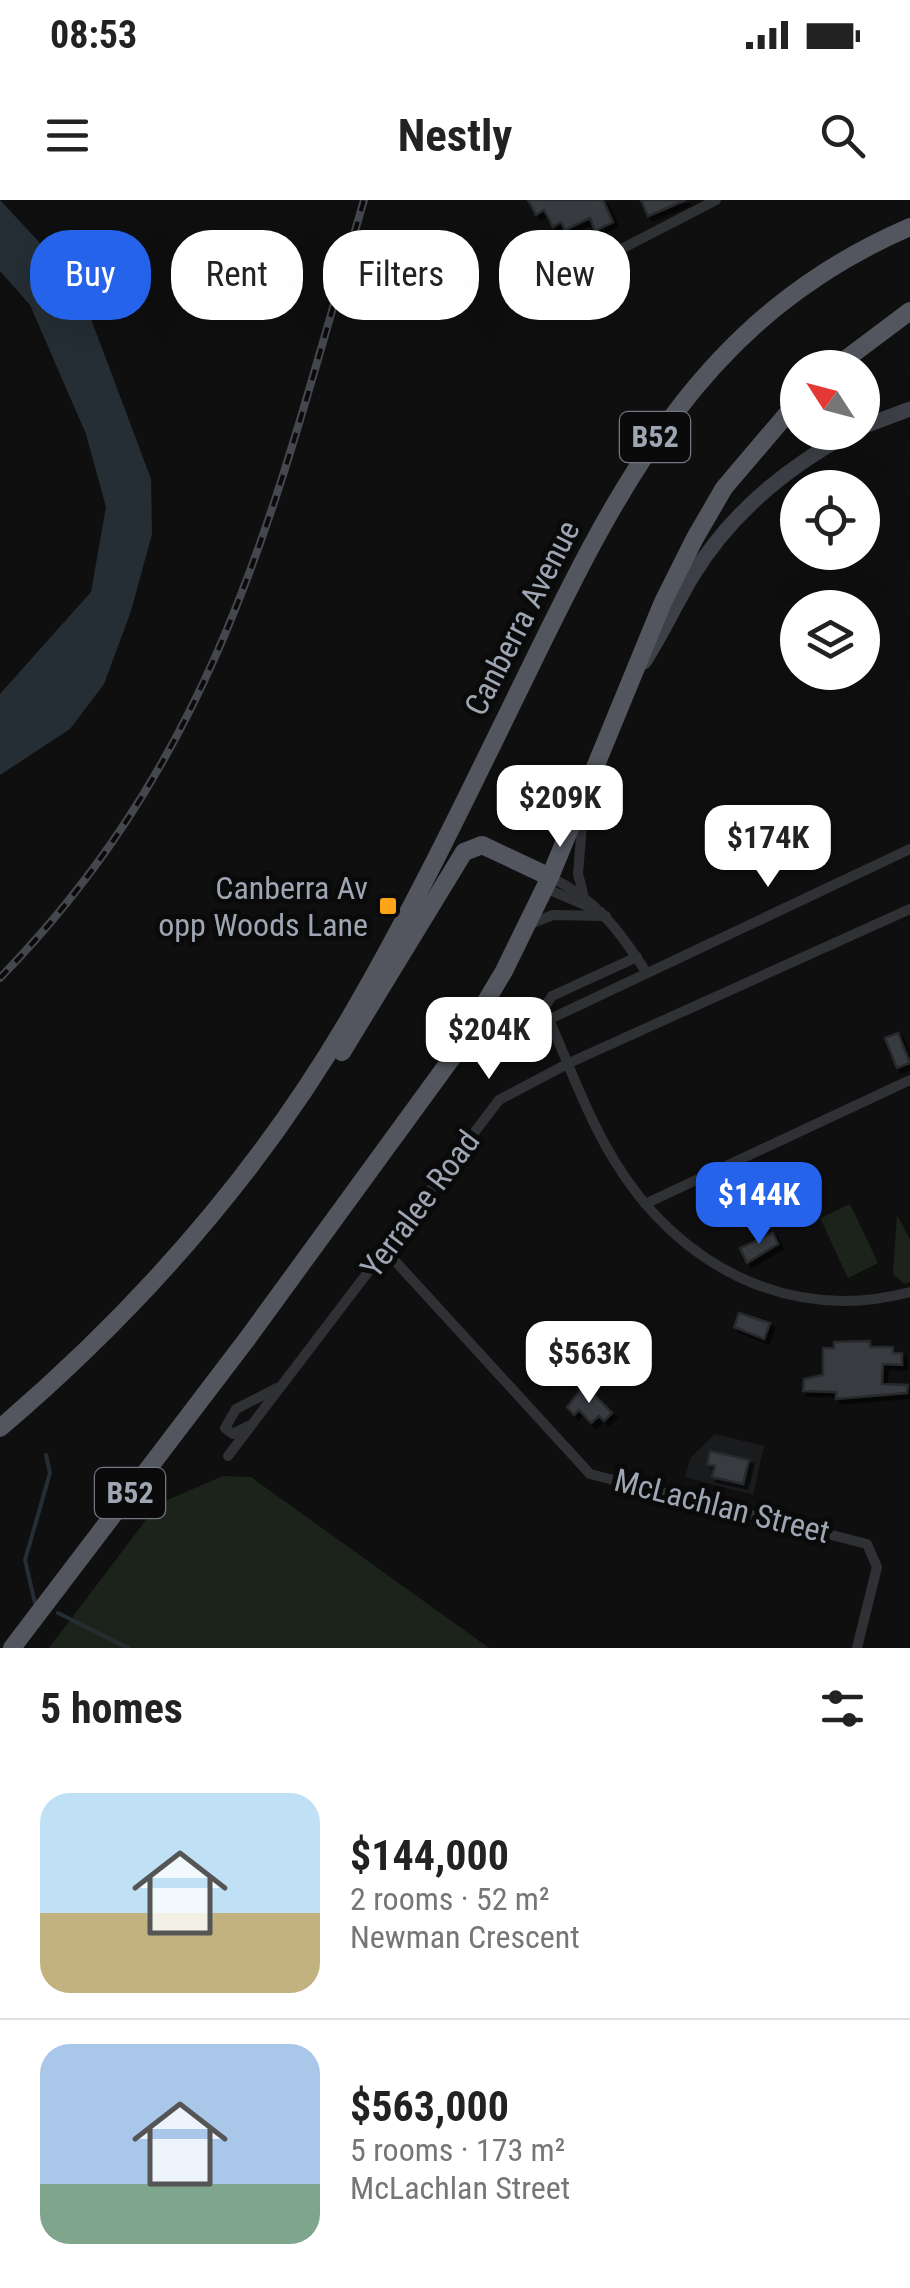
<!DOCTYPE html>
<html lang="en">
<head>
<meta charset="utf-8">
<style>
	:root { --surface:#fff; --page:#f6f6f6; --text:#222; --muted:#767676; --line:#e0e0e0; --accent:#2563eb }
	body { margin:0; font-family:"Roboto Condensed",sans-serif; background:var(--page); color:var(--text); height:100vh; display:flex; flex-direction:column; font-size:38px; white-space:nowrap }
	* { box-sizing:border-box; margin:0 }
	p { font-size:32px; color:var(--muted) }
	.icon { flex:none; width:55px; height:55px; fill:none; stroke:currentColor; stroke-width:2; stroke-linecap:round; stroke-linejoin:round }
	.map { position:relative; height:1448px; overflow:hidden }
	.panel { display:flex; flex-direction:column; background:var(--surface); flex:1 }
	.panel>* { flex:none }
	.hud { position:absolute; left:30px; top:30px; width:850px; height:90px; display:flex; gap:20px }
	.needle { width:65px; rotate:306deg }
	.buttons { position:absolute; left:780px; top:150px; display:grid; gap:20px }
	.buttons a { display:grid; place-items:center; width:100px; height:100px; border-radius:50%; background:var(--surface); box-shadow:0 10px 40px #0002; font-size:50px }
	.price { position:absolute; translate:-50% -85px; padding:0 22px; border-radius:20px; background:#fff; color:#222; font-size:32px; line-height:65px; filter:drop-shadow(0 2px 5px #0008) }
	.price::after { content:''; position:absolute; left:50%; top:60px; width:30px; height:22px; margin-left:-15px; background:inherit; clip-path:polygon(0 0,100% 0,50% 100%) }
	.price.active { background:var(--accent); color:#fff }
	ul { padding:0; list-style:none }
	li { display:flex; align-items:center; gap:30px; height:250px; padding:0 40px }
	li+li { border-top:2px solid var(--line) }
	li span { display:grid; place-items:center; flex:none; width:280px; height:200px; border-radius:30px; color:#555 }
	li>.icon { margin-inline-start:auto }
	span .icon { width:120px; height:120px; fill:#fffc; stroke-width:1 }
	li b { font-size:42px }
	h2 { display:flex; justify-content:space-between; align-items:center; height:120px; padding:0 40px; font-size:42px }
	.chip { padding:0 35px; border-radius:40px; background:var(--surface); box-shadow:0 10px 40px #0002; font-size:35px; line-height:90px }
	.chip.active { background:var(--accent); color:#fff }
	.status { display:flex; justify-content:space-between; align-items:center; height:70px; padding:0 50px; background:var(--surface); direction:ltr }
	.status svg { height:28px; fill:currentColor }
	header { display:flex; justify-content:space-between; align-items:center; height:130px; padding:0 40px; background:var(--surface); font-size:45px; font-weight:700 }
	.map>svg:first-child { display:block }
	.built { fill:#1a1b1d }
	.green { fill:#1b231b }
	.water { fill:#242e34 }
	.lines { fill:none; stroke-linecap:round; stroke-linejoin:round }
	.stream { stroke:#242e34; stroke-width:4 }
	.building { fill:#393b40; stroke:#28292c; stroke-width:2.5; filter:url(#shadow) }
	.minor { stroke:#2f3135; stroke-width:10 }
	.secondary { stroke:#3d4046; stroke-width:15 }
	.trunk { stroke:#53565e; stroke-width:18 }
	.rail-casing { stroke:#44474d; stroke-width:8 }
	.rail { stroke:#0a0a0b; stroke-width:4; stroke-dasharray:11; stroke-linecap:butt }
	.poi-dot { fill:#ffa418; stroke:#0a0a0b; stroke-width:4 }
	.labels { text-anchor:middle; stroke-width:10; stroke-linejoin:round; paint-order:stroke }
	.shield { fill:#0a0a0b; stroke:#727781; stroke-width:2.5 }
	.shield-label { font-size:30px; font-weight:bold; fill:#9ea6b3 }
	.street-label { font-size:32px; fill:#9ea6b3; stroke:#0a0a0b }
	.poi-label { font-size:32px; fill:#9ea6b3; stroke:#0a0a0b; text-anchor:end }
</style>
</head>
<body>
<div class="status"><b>08:53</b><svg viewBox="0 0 49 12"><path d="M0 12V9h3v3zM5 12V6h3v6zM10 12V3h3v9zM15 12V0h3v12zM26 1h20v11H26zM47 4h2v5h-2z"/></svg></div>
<header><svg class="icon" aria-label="menu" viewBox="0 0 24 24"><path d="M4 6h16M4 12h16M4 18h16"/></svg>Nestly<svg class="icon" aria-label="search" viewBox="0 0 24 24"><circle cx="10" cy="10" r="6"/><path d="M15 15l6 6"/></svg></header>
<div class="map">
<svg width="910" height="1448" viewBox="0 0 910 1448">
	<defs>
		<filter id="shadow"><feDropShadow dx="4.5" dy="4.5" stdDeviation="0" flood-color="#0009"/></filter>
	</defs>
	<rect width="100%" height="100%" fill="#0f0f10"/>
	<!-- built -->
	<polygon class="built" points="715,1234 764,1246 753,1295 685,1277 691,1257"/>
	<!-- green -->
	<g class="green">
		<polygon points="850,1004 878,1063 848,1078 820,1018"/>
		<polygon points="897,1015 910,1039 910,1082 905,1084 893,1074"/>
		<polygon points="223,1276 251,1277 489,1448 49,1448 158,1304"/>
	</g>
	<!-- water -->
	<polygon class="water" points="0,0 78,84 151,279 152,334 131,411 104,484 70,529 0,575 0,494 91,392 106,307 86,234 30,105 0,71"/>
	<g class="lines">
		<!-- stream -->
		<g class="stream">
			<polyline points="35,1403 25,1360 50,1273 46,1255"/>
			<polyline points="58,1413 128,1448"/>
		</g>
	</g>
	<!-- building -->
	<g class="building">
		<polygon points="528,0 603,0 613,22 595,31 590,18 565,30 561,22 553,27 544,10 536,15"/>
		<polygon points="641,0 686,0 648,16"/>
		<polygon points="898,833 910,863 897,868 885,838"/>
		<polygon points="773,1033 778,1044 747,1063 740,1048"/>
		<polygon points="739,1113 770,1123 764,1139 734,1127"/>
		<polygon points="870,1141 870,1147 893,1147 893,1153 902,1153 902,1165 883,1164 882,1184 908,1185 907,1193 836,1199 836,1192 803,1191 804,1179 823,1175 823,1148 834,1148 834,1142"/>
		<polygon points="585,1185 612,1213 604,1221 599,1216 591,1223 579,1210 574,1215 567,1207"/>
		<polygon points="710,1251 749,1260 743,1284 712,1277 715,1266 707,1264"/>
	</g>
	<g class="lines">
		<!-- minor -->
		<g class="minor">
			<polyline points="569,76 716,0"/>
			<path d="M550,677C596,699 619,730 646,772"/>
			<polyline points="545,688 601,712"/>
			<polyline points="583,693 578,674 583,612"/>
			<polyline points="530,724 553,715 606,716"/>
			<path d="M637,757L552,796L544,808C566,857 586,914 614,960C677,1065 788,1124 910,1092"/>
			<polyline points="550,819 910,649"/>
			<polyline points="645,1004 910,880"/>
			<polyline points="385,1050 590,1274 867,1344 877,1367 857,1448"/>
			<polyline points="248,1226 233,1234 225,1228 236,1209 277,1188"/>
			<polyline points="228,1256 499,900 569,863 910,709"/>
		</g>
		<!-- secondary -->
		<g class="secondary">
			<polyline points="862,227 910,209"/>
			<path d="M644,462C662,434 676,403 693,375C731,313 789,266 852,232"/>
		</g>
		<!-- trunk -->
		<g class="trunk">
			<polyline points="834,168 910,111"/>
			<polyline points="342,852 464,652 482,645 550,677"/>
			<path d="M0,1228C142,1107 263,969 356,807C418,700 471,588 525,478C619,285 701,117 910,27"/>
			<polyline points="12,1448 247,1139 454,855 504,771 550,677 663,402 695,338 724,288 798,201"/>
		</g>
		<defs>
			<path id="rail" d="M0,778C224,548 277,296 364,0"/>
		</defs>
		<!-- rail casing -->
		<use href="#rail" class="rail-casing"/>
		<!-- rail -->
		<use href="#rail" class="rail"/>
	</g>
	<!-- markers -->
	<rect class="poi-dot" x="378" y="696" width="20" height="20" rx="5"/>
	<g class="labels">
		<!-- shield labels -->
		<g class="shield">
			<rect x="620" y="212" width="70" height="50" rx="8"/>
			<rect x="95" y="1268" width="70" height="50" rx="8"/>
		</g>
		<g class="shield-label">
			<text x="655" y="247">B52</text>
			<text x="130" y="1303">B52</text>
		</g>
		<!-- street labels -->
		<g class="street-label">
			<text transform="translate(522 418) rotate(-63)" y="11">Canberra Avenue</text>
			<text transform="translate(420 1004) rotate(-53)" y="11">Yerralee Road</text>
			<text transform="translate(722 1306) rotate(14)" y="11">McLachlan Street</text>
		</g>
		<!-- poi labels -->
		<g class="poi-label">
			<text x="368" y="699">Canberra Av<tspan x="368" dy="37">opp Woods Lane</tspan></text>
		</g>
	</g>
</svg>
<div class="buttons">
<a><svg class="needle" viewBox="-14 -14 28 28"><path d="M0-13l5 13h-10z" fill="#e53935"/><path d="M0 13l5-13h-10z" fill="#767676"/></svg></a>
<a><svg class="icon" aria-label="locate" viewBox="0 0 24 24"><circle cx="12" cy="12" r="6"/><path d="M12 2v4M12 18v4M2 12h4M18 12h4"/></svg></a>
<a><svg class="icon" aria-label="layers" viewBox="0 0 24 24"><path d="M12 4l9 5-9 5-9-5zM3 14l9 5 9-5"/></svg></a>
</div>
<b class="price" style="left:560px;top:650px">$209K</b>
<b class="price" style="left:768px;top:690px">$174K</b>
<b class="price" style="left:489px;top:882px">$204K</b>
<b class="price active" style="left:759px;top:1047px">$144K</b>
<b class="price" style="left:589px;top:1206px">$563K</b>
<div class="hud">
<a class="chip active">Buy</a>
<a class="chip">Rent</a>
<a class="chip">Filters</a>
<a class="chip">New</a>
</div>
</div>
<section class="panel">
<h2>5 homes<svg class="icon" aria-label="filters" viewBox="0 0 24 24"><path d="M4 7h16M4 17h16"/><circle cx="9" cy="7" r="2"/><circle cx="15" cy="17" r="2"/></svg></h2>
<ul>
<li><span style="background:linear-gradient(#bfe0f5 60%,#c2b280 0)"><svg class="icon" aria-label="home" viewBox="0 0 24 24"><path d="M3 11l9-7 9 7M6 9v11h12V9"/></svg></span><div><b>$144,000</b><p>2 rooms · 52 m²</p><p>Newman Crescent</p></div></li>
<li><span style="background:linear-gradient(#a9c7e8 70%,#7fa58c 0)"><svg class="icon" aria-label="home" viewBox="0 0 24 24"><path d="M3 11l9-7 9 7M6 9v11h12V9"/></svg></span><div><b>$563,000</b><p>5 rooms · 173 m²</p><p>McLachlan Street</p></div></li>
</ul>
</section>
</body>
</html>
